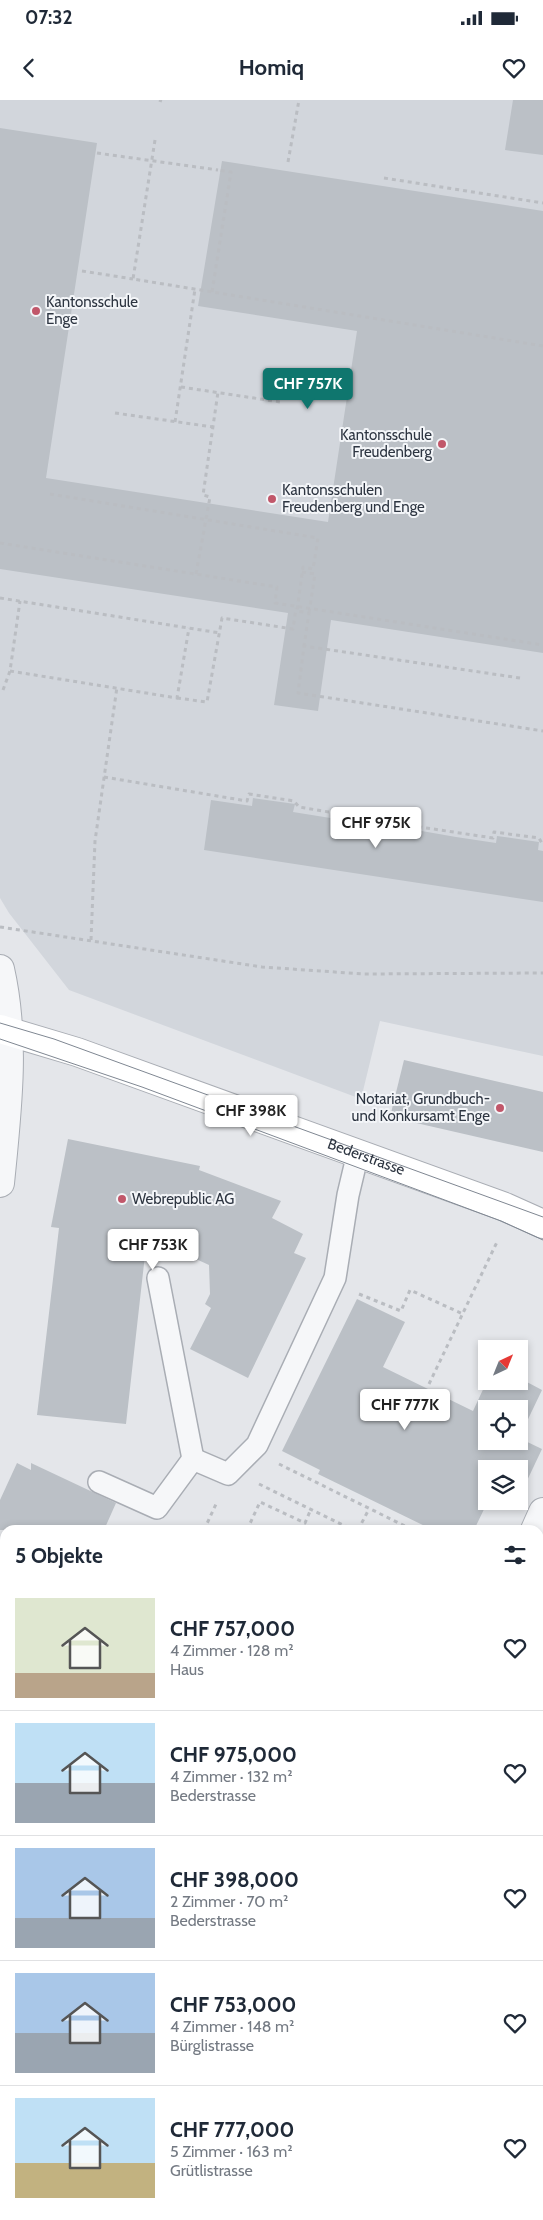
<!DOCTYPE html>
<html lang="de">
<head>
<meta charset="utf-8">
<style>
	:root { --surface:#fff; --page:#f6f6f7; --text:#1f2937; --muted:#747a83; --line:#e0e1e3; --accent:#0f766e }
	body { margin:0; font-family:Cabin,sans-serif; background:var(--page); color:var(--text); height:100vh; display:flex; flex-direction:column; font-size:19px; white-space:nowrap }
	* { box-sizing:border-box; margin:0 }
	p { font-size:16px; color:var(--muted) }
	.icon { flex:none; width:28px; height:28px; fill:none; stroke:currentColor; stroke-width:2; stroke-linecap:round; stroke-linejoin:round }
	.map { position:relative; flex:1; overflow:hidden }
	.panel { position:absolute; left:0px; top:1425px; width:544px; height:695px; display:flex; flex-direction:column; background:var(--surface); border-radius:15px 15px 0 0; box-shadow:0 2px 8px #0003 }
	.panel>* { flex:none }
	.needle { width:32px; rotate:43deg }
	.tools { position:absolute; left:478px; top:1240px; display:grid; gap:10px }
	.tools a { display:grid; place-items:center; width:50px; height:50px; border-radius:0px; background:var(--surface); box-shadow:0 2px 8px #0003; font-size:25px }
	.price { position:absolute; translate:-50% -42px; padding:0 11px; border-radius:5px; background:#fff; color:#222; font-size:16px; line-height:32px; filter:drop-shadow(0 1px 2px #0008) }
	.price::after { content:''; position:absolute; left:50%; top:30px; width:15px; height:11px; margin-left:-8px; background:inherit; clip-path:polygon(0 0,100% 0,50% 100%) }
	.price.active { background:var(--accent); color:#fff }
	ul { padding:0; list-style:none }
	li { display:flex; align-items:center; gap:15px; height:125px; padding:0 15px }
	li+li { border-top:1px solid var(--line) }
	li span { display:grid; place-items:center; flex:none; width:140px; height:100px; border-radius:0px; color:#555 }
	li>.icon { margin-inline-start:auto }
	span .icon { width:60px; height:60px; fill:#fffc; stroke-width:1 }
	li b { font-size:21px }
	h2 { display:flex; justify-content:space-between; align-items:center; height:60px; padding:0 15px; font-size:21px }
	.status { display:flex; justify-content:space-between; align-items:center; height:35px; padding:0 25px; background:var(--surface); direction:ltr }
	.status svg { height:14px; fill:currentColor }
	header { display:flex; justify-content:space-between; align-items:center; height:65px; padding:0 15px; background:var(--surface); font-size:22px; font-weight:700 }
	.map>svg:first-child { display:block }
	.built { fill:#d2d6dc }
	.building { fill:#bbc0c6 }
	.lines { fill:none; stroke-linecap:round; stroke-linejoin:round }
	.lane-casing { stroke:#a9adb4; stroke-width:24 }
	.street-casing { stroke:#a9adb4; stroke-width:30 }
	.secondary-casing { stroke:#a9adb4; stroke-width:30 }
	.path { stroke:#babdc2; stroke-width:3; stroke-dasharray:4 4; stroke-linecap:butt }
	.lane { stroke:#f6f7f9; stroke-width:21 }
	.street { stroke:#f6f7f9; stroke-width:28 }
	.secondary { stroke:#fff; stroke-width:28 }
	.tram { stroke:#7f8792; stroke-width:1 }
	.rail { stroke:#7f8792; stroke-width:4; stroke-dasharray:2.5 5; stroke-linecap:butt }
	.path-bridge { stroke:#babdc2; stroke-width:3; stroke-dasharray:4 4; stroke-linecap:butt }
	.poi-dot { fill:#c1576a; stroke:#f3f5f8; stroke-width:2 }
	.labels { text-anchor:middle; stroke-width:4; stroke-linejoin:round; paint-order:stroke }
	.poi-label { font-size:15px; fill:#2d3541; stroke:#f3f5f8; text-anchor:start }
	.street-label { font-size:15px; fill:#2d3541; stroke:#f3f5f8 }
</style>
</head>
<body>
<div class="status"><b>07:32</b><svg viewBox="0 0 49 12"><path d="M0 12V9h3v3zM5 12V6h3v6zM10 12V3h3v9zM15 12V0h3v12zM26 1h20v11H26zM47 4h2v5h-2z"/></svg></div>
<header><svg class="icon" aria-label="back" viewBox="0 0 24 24"><path d="M15 5l-7 7 7 7"/></svg>Homiq<svg class="icon" aria-label="heart" viewBox="0 0 24 24"><path d="M12 20l-8-8c-3-5 5-10 8-4 3-6 11-1 8 4z"/></svg></header>
<div class="map">
<svg width="543" height="2120" viewBox="0 0 543 2120">
	<rect width="100%" height="100%" fill="#e4e6ea"/>
	<!-- built -->
	<g class="built">
		<polygon points="0,0 543,0 543,956 380,921 361,999 69,890 9,813 0,798"/>
		<polygon points="543,1511 543,1939 539,1943 539,1519"/>
		<polygon points="211,2115 377,2115 372,2120 208,2120"/>
	</g>
	<!-- building -->
	<g class="building">
		<polygon points="513,0 543,0 543,55 505,50"/>
		<polygon points="0,28 97,43 46,378 328,422 357,231 198,206 222,61 543,111 543,553 331,520 318,611 274,605 288,513 0,469"/>
		<polygon points="253,698 295,704 293,712 374,725 375,717 417,723 416,730 456,737 496,743 497,736 539,742 538,750 543,751 543,802 204,750 211,700 252,706"/>
		<polygon points="404,960 543,992 543,1052 390,1017"/>
		<polygon points="68,1039 200,1066 199,1070 281,1101 272,1118 303,1134 294,1153 306,1158 248,1278 190,1249 211,1208 205,1204 210,1194 209,1165 183,1153 146,1146 126,1324 37,1315 59,1128 51,1127"/>
		<polygon points="357,1199 405,1222 383,1267 473,1311 487,1281 525,1281 542,1290 519,1338 519,1309 486,1309 486,1341 519,1341 519,1338 542,1349 524,1387 519,1384 519,1369 486,1369 488,1401 474,1430 433,1430 318,1374 320,1370 282,1351"/>
		<polygon points="17,1363 31,1370 31,1363 116,1403 104,1430 0,1430 0,1400"/>
	</g>
	<g class="lines">
		<defs>
			<g id="lane">
				<polyline points="158,1178 193,1359"/>
				<polyline points="99,1382 157,1408 193,1359 228,1374 257,1345 335,1178 348,1095 358,1053"/>
			</g>
			<g id="street">
				<path d="M0,869C16,939 7,1013 0,1083"/>
				<polyline points="535,1430 543,1412"/>
				<polyline points="193,2120 196,2115"/>
			</g>
			<g id="secondary">
				<path id="s1" d="M0,929L77,952L505,1107L543,1124"/>
				<polyline points="539,2020 543,2016"/>
				<polyline points="446,2120 450,2115"/>
			</g>
		</defs>
		<!-- lane casing -->
		<use href="#lane" class="lane-casing"/>
		<!-- street casing -->
		<use href="#street" class="street-casing"/>
		<!-- secondary casing -->
		<use href="#secondary" class="secondary-casing"/>
		<!-- path -->
		<g class="path">
			<polyline points="159,0 162,1"/>
			<polyline points="155,40 133,179 543,246"/>
			<polyline points="288,62 299,0"/>
			<polyline points="384,78 543,103"/>
			<polyline points="82,171 133,179"/>
			<polyline points="212,192 231,72 218,70"/>
			<polyline points="181,287 280,302"/>
			<polyline points="115,313 213,327"/>
			<polyline points="175,322 195,189"/>
			<polyline points="50,394 318,438 313,469 303,467 297,511 309,513 304,546"/>
			<polyline points="0,443 277,487 275,503 543,545"/>
			<polyline points="302,472 315,474 309,513"/>
			<polyline points="196,474 210,397 203,395 218,292"/>
			<polyline points="0,498 220,533"/>
			<polyline points="10,571 177,598 189,528"/>
			<polyline points="520,578 304,546 298,593 543,631"/>
			<polyline points="3,590 10,571 20,501"/>
			<polyline points="177,598 207,602 222,518 293,529 296,508"/>
			<polyline points="104,677 247,701 249,694 294,701 299,707 370,719 372,713 417,719 420,727 493,738 494,732 539,738 543,745"/>
			<polyline points="0,827 262,867 364,874 543,873"/>
			<polyline points="91,840 95,741 117,587"/>
			<polyline points="359,1194 401,1211 410,1190 463,1214"/>
			<polyline points="429,1284 497,1142"/>
			<polyline points="279,1364 413,1430"/>
			<polyline points="259,1384 353,1430"/>
			<polyline points="204,1430 217,1402"/>
			<polyline points="247,1430 260,1402 305,1423 311,1409"/>
			<polyline points="358,1430 369,1409"/>
			<polyline points="540,1602 543,1604"/>
			<polyline points="539,1666 543,1657"/>
			<polyline points="0,1872 5,1865"/>
			<polyline points="539,1942 543,1946"/>
			<polyline points="0,1978 5,1975"/>
			<polyline points="0,2071 5,2063"/>
			<polyline points="0,2095 5,2099"/>
			<polyline points="25,2115 31,2120"/>
		</g>
		<!-- lane -->
		<use href="#lane" class="lane"/>
		<!-- street -->
		<use href="#street" class="street"/>
		<!-- secondary -->
		<use href="#secondary" class="secondary"/>
		<!-- tram -->
		<g class="tram">
			<polyline points="0,923 54,939 543,1117"/>
			<polyline points="0,939 142,987 501,1121 543,1140"/>
			<polyline points="539,2008 543,2003"/>
			<polyline points="539,2030 543,2026"/>
			<polyline points="434,2120 438,2115"/>
			<polyline points="455,2120 459,2115"/>
		</g>
		<!-- rail -->
		<g class="rail">
			<polyline points="539,1743 543,1735"/>
			<polyline points="539,1792 543,1784"/>
			<polyline points="310,2120 313,2115"/>
			<polyline points="336,2120 339,2115"/>
		</g>
		<!-- path-bridge -->
		<polyline class="path-bridge" points="97,53 218,70"/>
	</g>
	<!-- markers -->
	<g class="poi-dot">
		<circle cx="36" cy="211" r="5"/>
		<circle cx="442" cy="344" r="5"/>
		<circle cx="272" cy="399" r="5"/>
		<circle cx="500" cy="1008" r="5"/>
		<circle cx="122" cy="1099" r="5"/>
	</g>
	<g class="labels">
		<!-- poi labels -->
		<g class="poi-label">
			<text x="46" y="207">Kantonsschule<tspan x="46" dy="17">Enge</tspan></text>
			<text x="432" y="340" text-anchor="end">Kantonsschule<tspan x="432" dy="17">Freudenberg</tspan></text>
			<text x="282" y="395">Kantonsschulen<tspan x="282" dy="17">Freudenberg und Enge</tspan></text>
			<text x="490" y="1004" text-anchor="end">Notariat, Grundbuch-<tspan x="490" dy="17">und Konkursamt Enge</tspan></text>
			<text x="132" y="1104">Webrepublic AG</text>
		</g>
		<!-- street labels -->
		<g class="street-label">
			<text dy="5" stroke="none"><textPath href="#s1" startOffset="388">Bederstrasse</textPath></text>
		</g>
	</g>
</svg>
<div class="tools">
<a><svg class="needle" viewBox="-14 -14 28 28"><path d="M0-13l5 13h-10z" fill="#e53935"/><path d="M0 13l5-13h-10z" fill="#747a83"/></svg></a>
<a><svg class="icon" aria-label="locate" viewBox="0 0 24 24"><circle cx="12" cy="12" r="6"/><path d="M12 2v4M12 18v4M2 12h4M18 12h4"/></svg></a>
<a><svg class="icon" aria-label="layers" viewBox="0 0 24 24"><path d="M12 4l9 5-9 5-9-5zM3 14l9 5 9-5"/></svg></a>
</div>
<b class="price active" style="left:308px;top:310px">CHF 757K</b>
<b class="price" style="left:376px;top:749px">CHF 975K</b>
<b class="price" style="left:251px;top:1037px">CHF 398K</b>
<b class="price" style="left:153px;top:1171px">CHF 753K</b>
<b class="price" style="left:405px;top:1331px">CHF 777K</b>
<section class="panel">
<h2>5 Objekte<svg class="icon" aria-label="filters" viewBox="0 0 24 24"><path d="M4 7h16M4 17h16"/><circle cx="9" cy="7" r="2"/><circle cx="15" cy="17" r="2"/></svg></h2>
<ul>
<li><span style="background:linear-gradient(#dfe7d0 75%,#b9a48a 0)"><svg class="icon" aria-label="home" viewBox="0 0 24 24"><path d="M3 11l9-7 9 7M6 9v11h12V9"/></svg></span><div><b>CHF 757,000</b><p>4 Zimmer · 128 m²</p><p>Haus</p></div><svg class="icon" aria-label="heart" viewBox="0 0 24 24"><path d="M12 20l-8-8c-3-5 5-10 8-4 3-6 11-1 8 4z"/></svg></li>
<li><span style="background:linear-gradient(#bfe0f5 60%,#9aa5b1 0)"><svg class="icon" aria-label="home" viewBox="0 0 24 24"><path d="M3 11l9-7 9 7M6 9v11h12V9"/></svg></span><div><b>CHF 975,000</b><p>4 Zimmer · 132 m²</p><p>Bederstrasse</p></div><svg class="icon" aria-label="heart" viewBox="0 0 24 24"><path d="M12 20l-8-8c-3-5 5-10 8-4 3-6 11-1 8 4z"/></svg></li>
<li><span style="background:linear-gradient(#a9c7e8 70%,#9aa5b1 0)"><svg class="icon" aria-label="home" viewBox="0 0 24 24"><path d="M3 11l9-7 9 7M6 9v11h12V9"/></svg></span><div><b>CHF 398,000</b><p>2 Zimmer · 70 m²</p><p>Bederstrasse</p></div><svg class="icon" aria-label="heart" viewBox="0 0 24 24"><path d="M12 20l-8-8c-3-5 5-10 8-4 3-6 11-1 8 4z"/></svg></li>
<li><span style="background:linear-gradient(#a9c7e8 60%,#9aa5b1 0)"><svg class="icon" aria-label="home" viewBox="0 0 24 24"><path d="M3 11l9-7 9 7M6 9v11h12V9"/></svg></span><div><b>CHF 753,000</b><p>4 Zimmer · 148 m²</p><p>Bürglistrasse</p></div><svg class="icon" aria-label="heart" viewBox="0 0 24 24"><path d="M12 20l-8-8c-3-5 5-10 8-4 3-6 11-1 8 4z"/></svg></li>
<li><span style="background:linear-gradient(#bfe0f5 65%,#c2b280 0)"><svg class="icon" aria-label="home" viewBox="0 0 24 24"><path d="M3 11l9-7 9 7M6 9v11h12V9"/></svg></span><div><b>CHF 777,000</b><p>5 Zimmer · 163 m²</p><p>Grütlistrasse</p></div><svg class="icon" aria-label="heart" viewBox="0 0 24 24"><path d="M12 20l-8-8c-3-5 5-10 8-4 3-6 11-1 8 4z"/></svg></li>
</ul>
</section>
</div>
</body>
</html>
